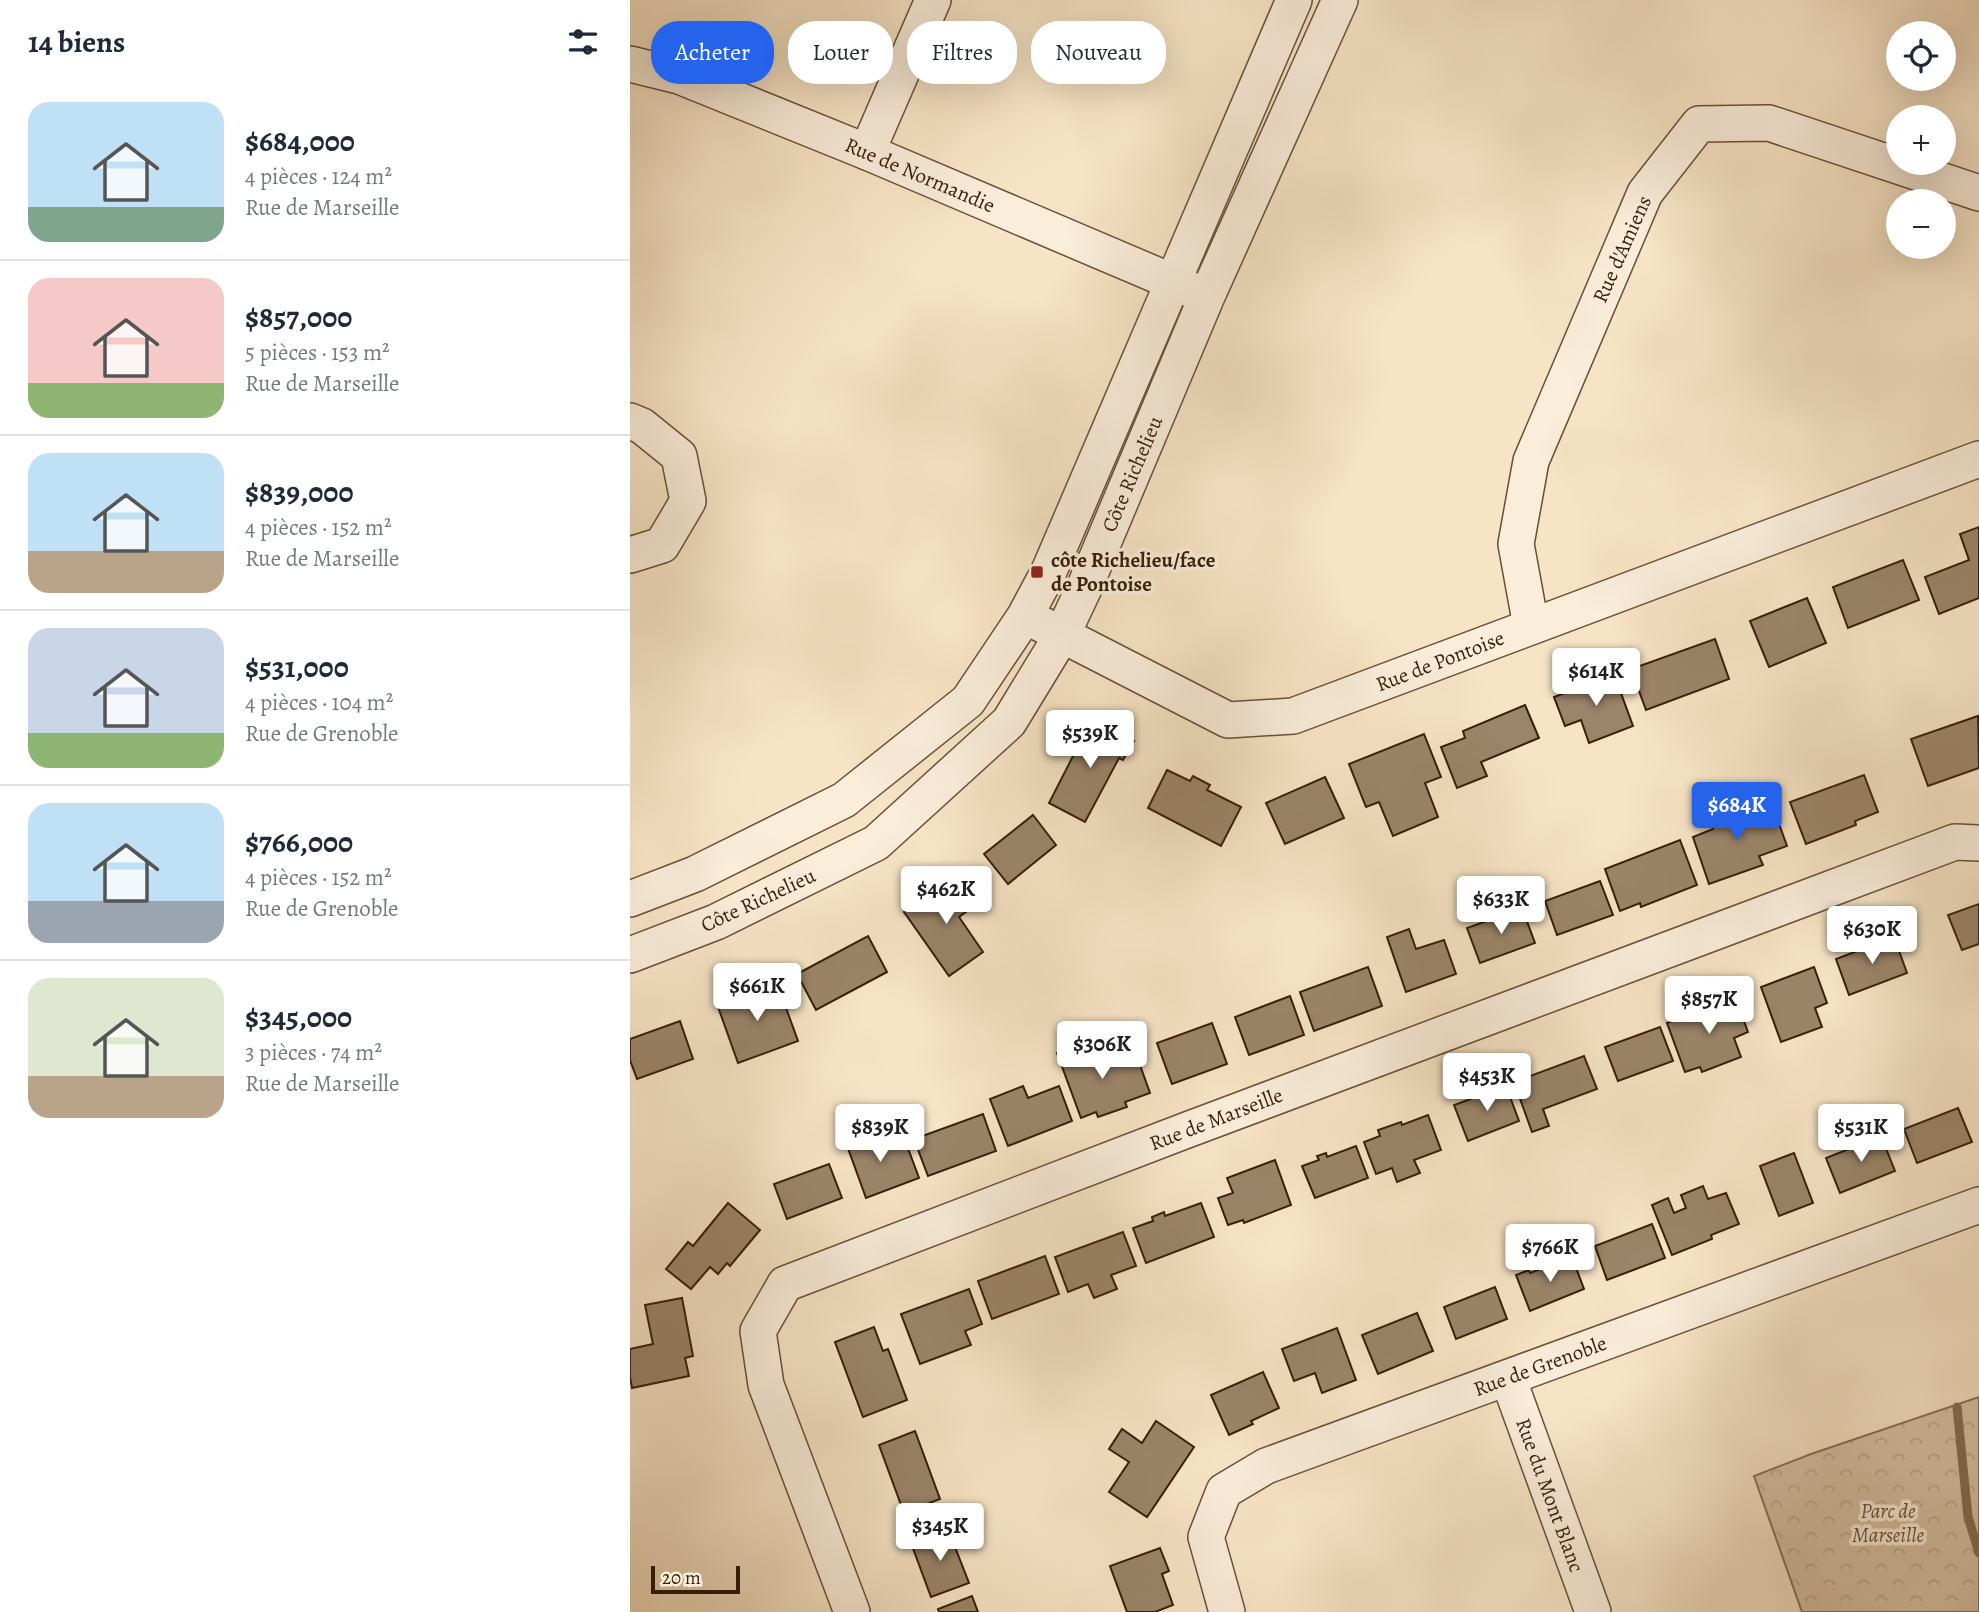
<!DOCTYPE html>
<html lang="fr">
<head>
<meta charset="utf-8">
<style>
	:root { --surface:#fff; --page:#f2f2f3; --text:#1f2937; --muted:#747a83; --line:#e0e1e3; --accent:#2563eb }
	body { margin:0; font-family:Alegreya,serif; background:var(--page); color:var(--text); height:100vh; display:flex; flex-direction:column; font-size:26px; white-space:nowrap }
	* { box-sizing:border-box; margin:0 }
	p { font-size:23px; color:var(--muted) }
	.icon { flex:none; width:38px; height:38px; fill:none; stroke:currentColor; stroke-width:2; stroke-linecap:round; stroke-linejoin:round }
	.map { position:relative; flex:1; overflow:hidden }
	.details { display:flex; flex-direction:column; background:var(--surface); width:630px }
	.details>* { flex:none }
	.banner { position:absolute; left:21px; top:21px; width:665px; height:63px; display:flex; gap:14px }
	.tools { position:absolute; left:1256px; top:21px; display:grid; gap:14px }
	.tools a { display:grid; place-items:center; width:70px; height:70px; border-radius:50%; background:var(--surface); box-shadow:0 7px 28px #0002; font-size:35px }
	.scale { position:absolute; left:21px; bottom:18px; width:89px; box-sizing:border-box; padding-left:7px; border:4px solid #381e07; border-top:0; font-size:19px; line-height:24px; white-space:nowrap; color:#381e07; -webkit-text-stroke:5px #faedda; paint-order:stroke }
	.price { position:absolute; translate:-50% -60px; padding:0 16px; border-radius:7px; background:#fff; color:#222; font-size:23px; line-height:46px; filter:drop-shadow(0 2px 4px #0008) }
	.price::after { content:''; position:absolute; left:50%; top:42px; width:21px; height:16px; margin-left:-10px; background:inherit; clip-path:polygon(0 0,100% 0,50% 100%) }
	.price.active { background:var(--accent); color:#fff }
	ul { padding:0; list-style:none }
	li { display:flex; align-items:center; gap:21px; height:175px; padding:0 28px }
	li+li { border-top:2px solid var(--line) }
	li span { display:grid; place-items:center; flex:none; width:196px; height:140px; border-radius:21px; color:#555 }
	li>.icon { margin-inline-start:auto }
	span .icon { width:84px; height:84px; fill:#fffc; stroke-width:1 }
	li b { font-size:30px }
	h2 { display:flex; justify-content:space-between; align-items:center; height:84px; padding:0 28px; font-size:30px }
	.chip { padding:0 24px; border-radius:28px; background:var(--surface); box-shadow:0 7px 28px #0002; font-size:24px; line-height:63px }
	.chip.active { background:var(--accent); color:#fff }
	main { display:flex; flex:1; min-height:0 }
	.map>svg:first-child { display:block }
	.park { fill:url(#park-crowns); stroke:#887056; stroke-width:2 }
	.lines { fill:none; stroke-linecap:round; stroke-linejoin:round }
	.stream { stroke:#846d53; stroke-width:9 }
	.building { fill:#9b856a; stroke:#381e07; stroke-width:2 }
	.minor-casing { stroke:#685037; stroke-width:38 }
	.minor { stroke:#faedda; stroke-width:35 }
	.poi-dot { fill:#8f2418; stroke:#faedda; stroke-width:2.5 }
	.labels { text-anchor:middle; stroke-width:7; stroke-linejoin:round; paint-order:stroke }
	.street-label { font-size:21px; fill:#381e07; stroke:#faedda }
	.poi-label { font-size:21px; font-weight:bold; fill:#381e07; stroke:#faedda; text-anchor:start }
	.park-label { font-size:21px; font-style:italic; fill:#684f37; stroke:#faedda }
</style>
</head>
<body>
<main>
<section class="details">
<h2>14 biens<svg class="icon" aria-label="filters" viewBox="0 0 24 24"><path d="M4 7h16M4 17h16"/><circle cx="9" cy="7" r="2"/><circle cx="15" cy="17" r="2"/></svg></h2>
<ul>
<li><span style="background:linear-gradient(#bfe0f5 75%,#7fa58c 0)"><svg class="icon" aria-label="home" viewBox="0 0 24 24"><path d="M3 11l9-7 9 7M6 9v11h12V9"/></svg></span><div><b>$684,000</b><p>4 pièces · 124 m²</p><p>Rue de Marseille</p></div></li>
<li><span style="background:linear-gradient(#f6c9c9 75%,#8fb573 0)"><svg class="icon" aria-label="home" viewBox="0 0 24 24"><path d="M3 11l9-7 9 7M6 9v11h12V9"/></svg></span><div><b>$857,000</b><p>5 pièces · 153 m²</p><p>Rue de Marseille</p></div></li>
<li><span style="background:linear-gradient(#bfe0f5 70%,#b9a48a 0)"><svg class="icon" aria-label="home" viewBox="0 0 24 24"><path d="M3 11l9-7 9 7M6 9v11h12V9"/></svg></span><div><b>$839,000</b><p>4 pièces · 152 m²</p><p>Rue de Marseille</p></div></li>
<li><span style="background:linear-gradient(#c9d6e8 75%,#8fb573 0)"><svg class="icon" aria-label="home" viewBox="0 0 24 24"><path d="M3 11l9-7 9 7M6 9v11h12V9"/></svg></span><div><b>$531,000</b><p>4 pièces · 104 m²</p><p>Rue de Grenoble</p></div></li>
<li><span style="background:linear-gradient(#bfe0f5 70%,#9aa5b1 0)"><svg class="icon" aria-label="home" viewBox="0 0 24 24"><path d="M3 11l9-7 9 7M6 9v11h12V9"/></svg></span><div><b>$766,000</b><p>4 pièces · 152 m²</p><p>Rue de Grenoble</p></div></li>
<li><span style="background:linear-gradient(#dfe7d0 70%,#b9a48a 0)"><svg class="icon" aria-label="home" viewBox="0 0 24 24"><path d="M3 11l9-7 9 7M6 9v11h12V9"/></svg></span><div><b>$345,000</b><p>3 pièces · 74 m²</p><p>Rue de Marseille</p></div></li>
</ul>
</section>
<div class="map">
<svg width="1349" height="1612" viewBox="0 0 1349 1612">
	<defs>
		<pattern id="park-crowns" width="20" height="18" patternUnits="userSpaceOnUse" patternTransform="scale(1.75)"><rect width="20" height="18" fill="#d7c2a6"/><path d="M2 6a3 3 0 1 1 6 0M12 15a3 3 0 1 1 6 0" fill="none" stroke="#b9a68d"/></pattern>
	</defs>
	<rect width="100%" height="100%" fill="#f7e4c6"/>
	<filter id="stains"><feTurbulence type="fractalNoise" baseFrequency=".00286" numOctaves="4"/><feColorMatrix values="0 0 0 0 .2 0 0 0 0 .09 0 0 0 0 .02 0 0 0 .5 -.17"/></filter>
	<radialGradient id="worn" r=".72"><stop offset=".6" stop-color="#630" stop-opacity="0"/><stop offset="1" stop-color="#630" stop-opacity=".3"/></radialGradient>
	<!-- park -->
	<polygon class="park" points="1349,1397 1349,1612 1172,1612 1124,1476 1181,1454"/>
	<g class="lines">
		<!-- stream -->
		<polyline class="stream" points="1327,1407 1338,1517 1349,1553"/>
	</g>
	<!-- building -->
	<g class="building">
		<polygon points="1349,527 1349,598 1309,614 1295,577 1339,560 1330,534"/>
		<polygon points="1273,560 1289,600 1218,628 1203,587"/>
		<polygon points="1177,598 1196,643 1139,667 1120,621"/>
		<polygon points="1085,639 1099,679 1016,710 1001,669"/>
		<polygon points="984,674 1003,726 959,743 951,720 935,726 924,697"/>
		<polygon points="895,705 909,738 851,762 857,776 827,788 811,747 835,738 833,731"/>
		<polygon points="1348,716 1349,768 1298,786 1281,739"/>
		<polygon points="462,719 504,741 493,760 489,758 455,822 419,803"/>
		<polygon points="794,734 811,777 795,783 808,817 763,836 749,802 736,807 719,764"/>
		<polygon points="537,770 560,781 563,776 580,785 577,790 611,807 591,846 518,808"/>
		<polygon points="1234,775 1248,812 1225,821 1226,825 1176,844 1160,802"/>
		<polygon points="695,777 714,818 655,844 636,803"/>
		<polygon points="1101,804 1107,820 1143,807 1157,846 1129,856 1133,865 1079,884 1063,837 1083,829 1077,813"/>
		<polygon points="403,815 426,845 378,884 354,854"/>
		<polygon points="1050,840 1067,885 1011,907 1010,903 990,911 975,869"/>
		<polygon points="324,877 344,906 329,917 353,952 319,976 274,912"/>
		<polygon points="970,881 983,915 927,935 915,901"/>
		<polygon points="1349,904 1349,944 1332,950 1318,915"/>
		<polygon points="892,908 905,943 850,963 837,928"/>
		<polygon points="779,929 786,949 814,940 826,974 776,992 757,937"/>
		<polygon points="238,936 257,972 186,1010 167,974"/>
		<polygon points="1264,937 1277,973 1219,995 1206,959"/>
		<polygon points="738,967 752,1006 684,1031 670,992"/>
		<polygon points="1184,967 1197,1003 1185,1008 1192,1027 1151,1042 1131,987"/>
		<polygon points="147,983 168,1041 108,1063 87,1004"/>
		<polygon points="660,996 674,1035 619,1055 605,1017"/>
		<polygon points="1105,997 1118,1032 1104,1038 1111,1057 1072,1072 1070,1067 1055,1072 1037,1023"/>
		<polygon points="50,1021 63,1059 7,1079 0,1060 0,1039"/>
		<polygon points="582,1023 597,1064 542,1084 527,1043"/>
		<polygon points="1030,1027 1043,1061 988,1081 975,1047"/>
		<polygon points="450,1045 455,1057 474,1050 479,1064 506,1054 520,1093 495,1102 497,1107 468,1117 466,1112 451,1118 427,1053"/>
		<polygon points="954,1056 967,1089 913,1109 919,1126 902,1132 884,1082"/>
		<polygon points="393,1086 398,1098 429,1086 442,1121 378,1146 360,1099"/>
		<polygon points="876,1086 889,1121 838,1141 824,1105"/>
		<polygon points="1328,1108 1342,1142 1287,1163 1274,1129"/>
		<polygon points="353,1114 366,1151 298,1176 284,1139"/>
		<polygon points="798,1115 811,1150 784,1160 790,1173 767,1182 762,1168 746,1174 734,1142 750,1136 748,1130 771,1122 772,1125"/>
		<polygon points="242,1130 250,1152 276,1143 289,1178 236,1198 215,1140"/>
		<polygon points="1251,1136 1265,1171 1210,1193 1196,1158"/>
		<polygon points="726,1146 738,1178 685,1198 672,1166 689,1160 687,1156 696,1153 697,1157"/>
		<polygon points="1164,1153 1183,1203 1149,1216 1130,1166"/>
		<polygon points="645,1160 661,1205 614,1223 613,1220 598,1225 588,1198 603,1193 597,1178"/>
		<polygon points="199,1164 212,1198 157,1219 144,1184"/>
		<polygon points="1073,1186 1078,1199 1096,1193 1109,1224 1081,1235 1082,1239 1042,1255 1022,1205 1038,1198 1044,1213 1056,1208 1051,1195"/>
		<polygon points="98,1203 130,1230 100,1266 97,1263 88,1274 80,1267 61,1289 36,1269 58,1242 63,1246"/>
		<polygon points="571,1203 584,1237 516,1263 503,1228 523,1221 522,1217 534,1212 535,1216"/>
		<polygon points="1022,1224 1035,1258 977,1280 965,1246"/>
		<polygon points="493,1232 506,1266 481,1275 487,1289 464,1298 458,1284 438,1292 425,1257"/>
		<polygon points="415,1256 429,1294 362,1319 348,1281"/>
		<polygon points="942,1257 954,1289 900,1311 886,1275 899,1270 900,1273"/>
		<polygon points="865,1287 877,1319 826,1339 814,1307"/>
		<polygon points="339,1289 352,1324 335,1331 341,1345 290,1364 271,1314"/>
		<polygon points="52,1298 63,1356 55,1358 59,1376 2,1388 0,1377 0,1349 23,1344 15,1305"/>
		<polygon points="787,1313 803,1351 748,1374 732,1335"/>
		<polygon points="244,1327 253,1351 258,1349 277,1400 233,1417 205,1342"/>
		<polygon points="707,1328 726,1380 692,1393 685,1373 664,1381 652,1349"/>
		<polygon points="633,1372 649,1408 621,1421 623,1424 599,1435 581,1395"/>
		<polygon points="526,1421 564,1447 517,1517 479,1492 499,1462 479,1449 492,1429 512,1443"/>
		<polygon points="285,1431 310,1499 274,1513 249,1445"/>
		<polygon points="318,1529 339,1583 301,1597 281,1543"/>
		<polygon points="530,1548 539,1571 532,1574 543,1605 525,1612 497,1612 480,1566"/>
		<polygon points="342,1596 348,1612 309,1612 308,1609"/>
	</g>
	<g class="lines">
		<defs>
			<g id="minor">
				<polyline points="0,64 49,76 237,152 564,291"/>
				<polyline points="237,152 303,0"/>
				<polyline points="0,421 12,426 49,456 58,501 32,545 0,555"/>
				<polyline points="411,624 598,720 663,716 1349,459"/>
				<polyline points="901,626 886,544 901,461 1015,193 1069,124 1139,123 1349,193"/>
				<polyline points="0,899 65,874 214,800 338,701 395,616 419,571 664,0"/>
				<polyline points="0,955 86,922 246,843 379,722 432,635 455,586 577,296 710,0"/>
				<polyline points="878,1378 963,1612"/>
				<polyline points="222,1612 136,1385 128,1331 155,1284 557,1130 1325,842 1349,843"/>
				<polyline points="597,1612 576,1537 594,1491 636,1466 1349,1205"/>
			</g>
		</defs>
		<!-- minor casing -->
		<use href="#minor" class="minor-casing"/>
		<!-- minor -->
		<use href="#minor" class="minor"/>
	</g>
	<!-- markers -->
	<rect class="poi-dot" x="400" y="565" width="14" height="14" rx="3.5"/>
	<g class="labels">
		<!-- street labels -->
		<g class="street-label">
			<text transform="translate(290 175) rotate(23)" y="7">Rue de Normandie</text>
			<text transform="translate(992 249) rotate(-66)" y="7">Rue d'Amiens</text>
			<text transform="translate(502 474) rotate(-67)" y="7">Côte Richelieu</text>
			<text transform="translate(810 661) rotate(-21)" y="7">Rue de Pontoise</text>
			<text transform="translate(128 900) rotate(-25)" y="7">Côte Richelieu</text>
			<text transform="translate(586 1119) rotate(-21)" y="7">Rue de Marseille</text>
			<text transform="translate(910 1366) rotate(-20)" y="7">Rue de Grenoble</text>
			<text transform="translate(920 1495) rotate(70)" y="7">Rue du Mont Blanc</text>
		</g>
		<!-- poi labels -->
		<g class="poi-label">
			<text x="421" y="567">côte Richelieu/face<tspan x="421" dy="24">de Pontoise</tspan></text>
		</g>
		<!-- park labels -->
		<g class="park-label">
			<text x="1258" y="1518">Parc de<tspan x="1258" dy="24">Marseille</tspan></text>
		</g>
	</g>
	<rect width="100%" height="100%" filter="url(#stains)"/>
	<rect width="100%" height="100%" fill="url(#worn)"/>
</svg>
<div class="tools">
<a><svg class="icon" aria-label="locate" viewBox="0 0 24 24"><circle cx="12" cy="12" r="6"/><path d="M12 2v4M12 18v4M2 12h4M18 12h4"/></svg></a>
<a>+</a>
<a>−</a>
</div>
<div class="scale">20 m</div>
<b class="price" style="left:966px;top:708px">$614K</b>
<b class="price" style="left:460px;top:770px">$539K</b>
<b class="price active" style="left:1107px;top:842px">$684K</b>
<b class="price" style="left:316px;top:926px">$462K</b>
<b class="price" style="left:871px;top:936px">$633K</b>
<b class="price" style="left:1242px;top:966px">$630K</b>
<b class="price" style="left:127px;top:1023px">$661K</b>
<b class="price" style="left:1079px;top:1036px">$857K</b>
<b class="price" style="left:472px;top:1081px">$306K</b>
<b class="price" style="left:857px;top:1113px">$453K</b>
<b class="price" style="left:250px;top:1164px">$839K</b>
<b class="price" style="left:1231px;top:1164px">$531K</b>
<b class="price" style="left:920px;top:1284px">$766K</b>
<b class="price" style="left:310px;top:1563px">$345K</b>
<div class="banner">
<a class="chip active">Acheter</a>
<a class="chip">Louer</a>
<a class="chip">Filtres</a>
<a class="chip">Nouveau</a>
</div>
</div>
</main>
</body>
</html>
